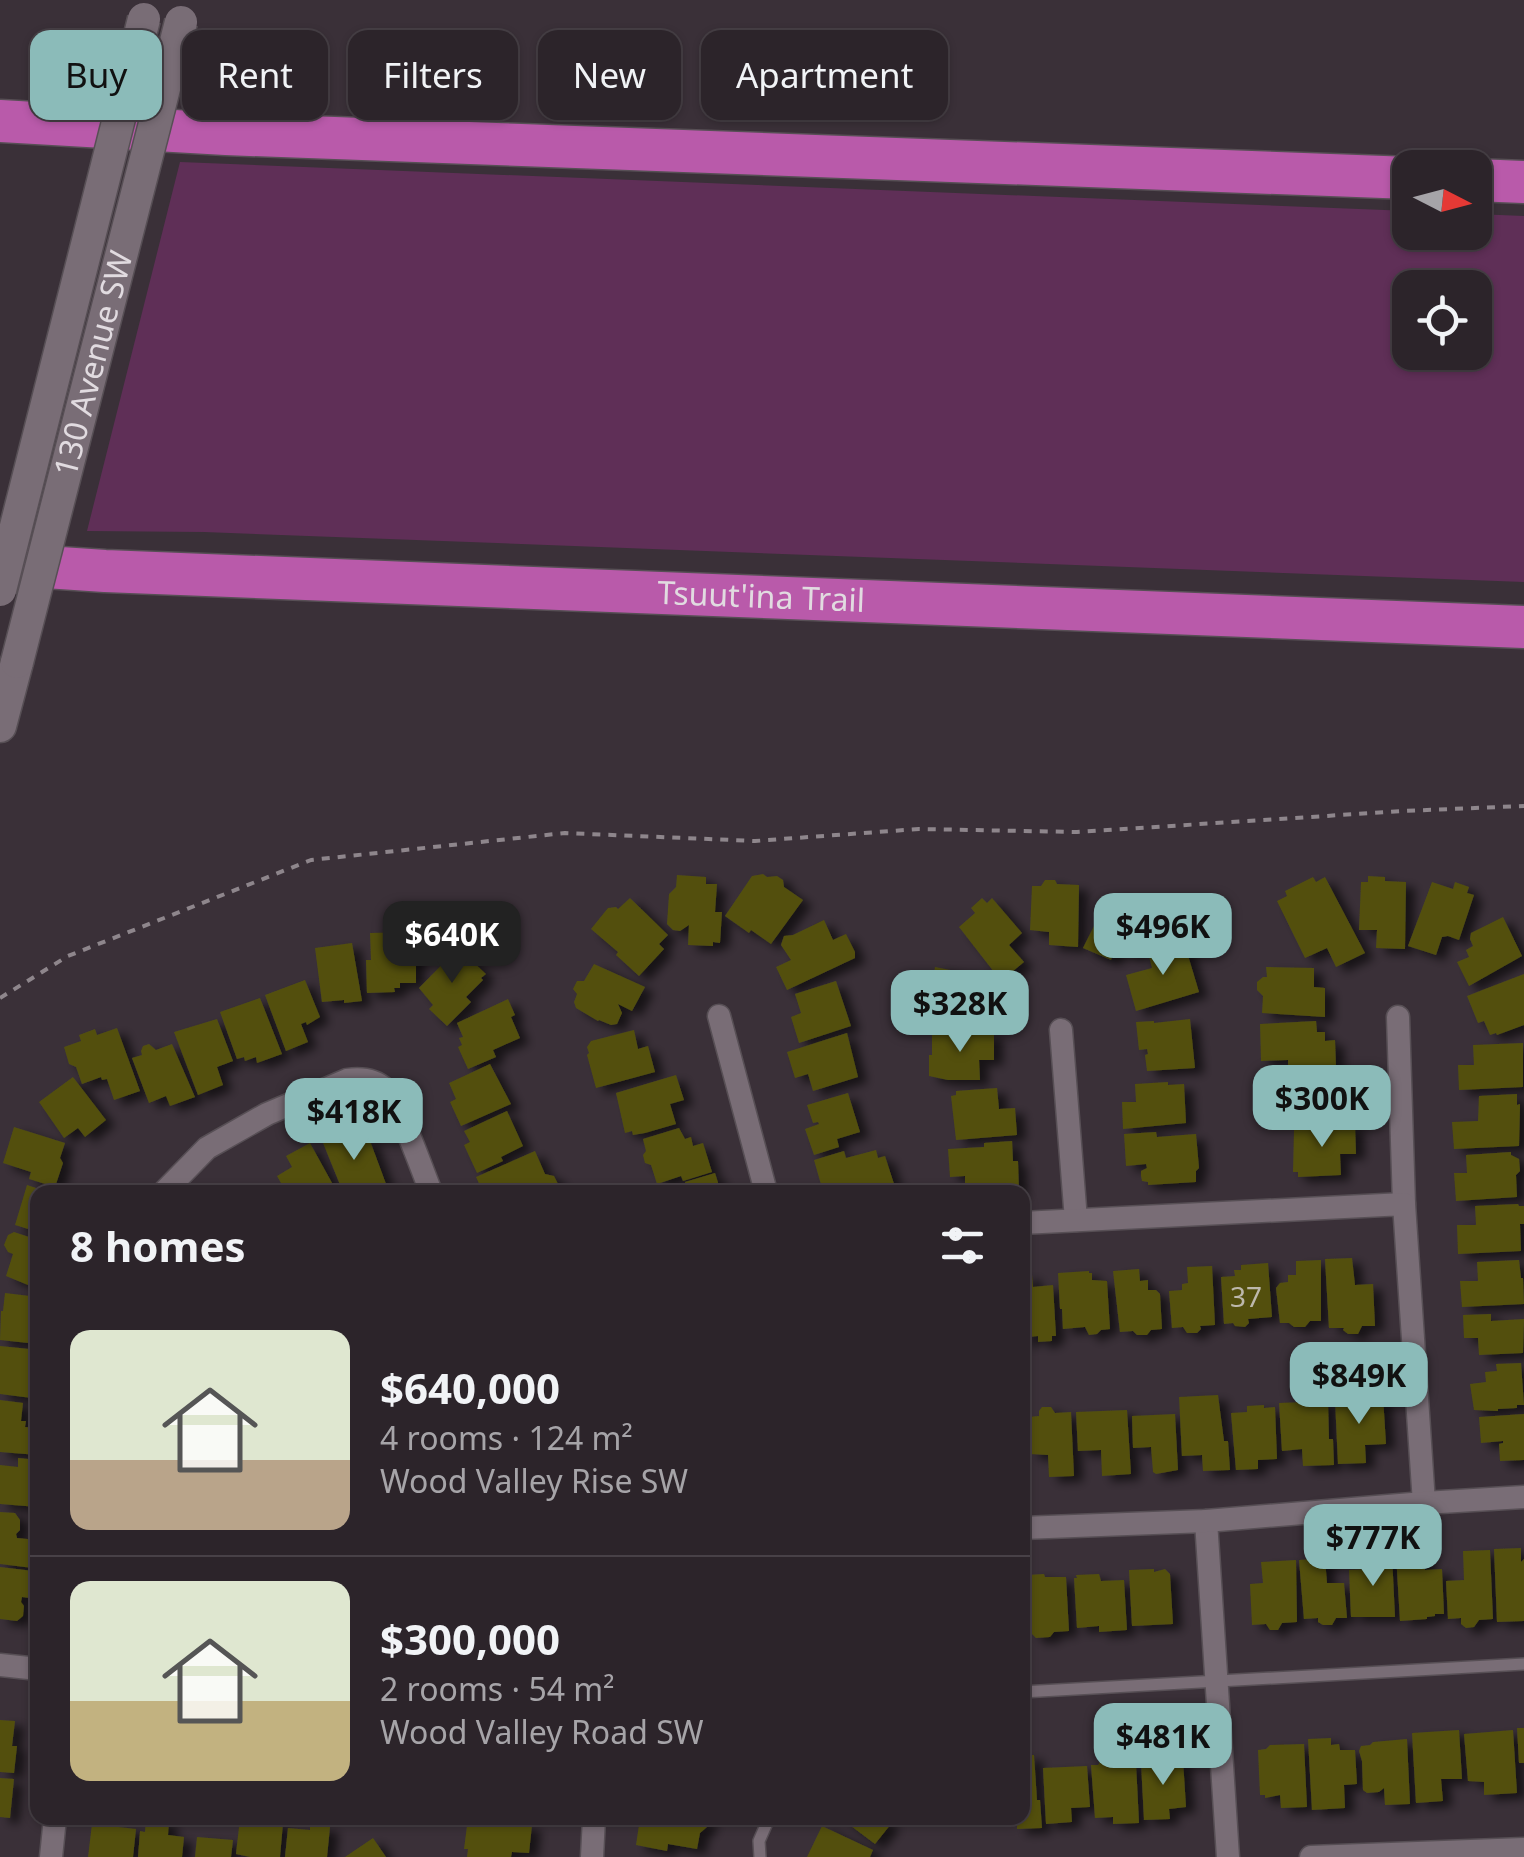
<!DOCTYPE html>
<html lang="en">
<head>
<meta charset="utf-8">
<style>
	:root { --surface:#2c242a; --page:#383036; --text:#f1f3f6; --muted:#a6a4a8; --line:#484147; --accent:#8bbbb9 }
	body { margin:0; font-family:"Noto Sans",sans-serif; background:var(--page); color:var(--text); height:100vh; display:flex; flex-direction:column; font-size:38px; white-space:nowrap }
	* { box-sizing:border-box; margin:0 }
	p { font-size:32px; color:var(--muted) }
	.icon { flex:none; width:55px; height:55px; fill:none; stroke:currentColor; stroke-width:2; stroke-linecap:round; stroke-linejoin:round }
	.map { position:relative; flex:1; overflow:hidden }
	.side { position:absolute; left:30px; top:1185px; width:1000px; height:640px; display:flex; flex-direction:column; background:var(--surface); border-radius:20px; box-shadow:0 2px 8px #0004,0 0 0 2px var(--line) }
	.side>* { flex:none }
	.guide { position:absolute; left:30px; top:30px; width:1000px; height:90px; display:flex; gap:20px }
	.needle { width:65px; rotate:96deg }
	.controls { position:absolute; left:1392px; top:150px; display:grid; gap:20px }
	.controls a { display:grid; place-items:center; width:100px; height:100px; border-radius:20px; background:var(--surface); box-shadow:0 2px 8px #0004,0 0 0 2px var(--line); font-size:50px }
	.price { position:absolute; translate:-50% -85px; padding:0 22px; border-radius:20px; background:var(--accent); color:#111; font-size:32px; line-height:65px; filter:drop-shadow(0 2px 5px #0008) }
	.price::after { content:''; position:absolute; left:50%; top:60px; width:30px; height:22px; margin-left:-15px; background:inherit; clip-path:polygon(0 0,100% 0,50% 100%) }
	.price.selected { background:#222; color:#fff }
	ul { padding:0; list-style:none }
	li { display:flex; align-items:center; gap:30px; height:250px; padding:0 40px }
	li+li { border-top:2px solid var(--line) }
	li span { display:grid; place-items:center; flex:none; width:280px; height:200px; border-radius:20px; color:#555 }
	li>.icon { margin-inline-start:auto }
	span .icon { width:120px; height:120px; fill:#fffc; stroke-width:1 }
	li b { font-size:42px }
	h2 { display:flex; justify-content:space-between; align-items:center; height:120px; padding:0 40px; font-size:42px }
	.tag { padding:0 35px; border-radius:20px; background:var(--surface); box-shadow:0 2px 8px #0004,0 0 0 2px var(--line); font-size:35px; line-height:90px }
	.tag.selected { background:var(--accent); color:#111 }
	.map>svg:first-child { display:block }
	.green { fill:#5f2f57; fill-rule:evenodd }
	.building { fill:#525011; filter:url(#shadow) }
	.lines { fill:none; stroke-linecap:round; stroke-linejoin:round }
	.lane-casing { stroke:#574f55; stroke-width:14 }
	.street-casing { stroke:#574f55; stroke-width:25 }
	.secondary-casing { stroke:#574f55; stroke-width:35 }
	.highway-casing { stroke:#574f55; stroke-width:45 }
	.path { stroke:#8e868c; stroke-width:4; stroke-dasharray:8 8; stroke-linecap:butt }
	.lane { stroke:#796d76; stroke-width:11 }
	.street { stroke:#796d76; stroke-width:22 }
	.secondary { stroke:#796d76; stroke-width:32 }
	.highway { stroke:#b95aaa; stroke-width:42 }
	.secondary-bridge-casing { stroke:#574f55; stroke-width:35; stroke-linecap:butt }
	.secondary-bridge { stroke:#796d76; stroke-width:32 }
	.labels { text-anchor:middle; stroke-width:8; stroke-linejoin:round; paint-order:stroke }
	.number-label { font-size:28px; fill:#bdb8ac }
	.street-label { font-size:32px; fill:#e1dbe0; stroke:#30262d }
</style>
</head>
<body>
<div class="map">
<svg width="1524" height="1857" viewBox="0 0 1524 1857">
	<defs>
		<filter id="shadow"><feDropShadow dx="9" dy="5.5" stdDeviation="5" flood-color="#0009"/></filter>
	</defs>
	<rect width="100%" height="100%" fill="#3a3038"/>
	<!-- green -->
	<path class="green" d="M180,162L1410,211V232H1475V214L1524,216V582L204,532L87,531ZM1410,288H1475V352H1410Z"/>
	<!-- building -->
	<g class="building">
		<polygon points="763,874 767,877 777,876 783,880 784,887 803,900 771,944 751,930 749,933 725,916 752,876"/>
		<polygon points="677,875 706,877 706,884 717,884 715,912 722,912 720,943 713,942 713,946 688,945 689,925 680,931 673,930 667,924 669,894 676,887"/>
		<polygon points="1368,876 1385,877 1385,881 1406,882 1405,949 1376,948 1377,930 1359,930 1361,882 1368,882"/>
		<polygon points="1313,877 1316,882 1325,877 1365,953 1336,967 1327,948 1305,958 1277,901 1287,896 1285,891"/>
		<polygon points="1045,880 1055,880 1057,884 1079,885 1078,947 1049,945 1049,932 1030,930 1032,886 1041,886"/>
		<polygon points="1432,882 1453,889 1455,882 1469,887 1467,893 1474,895 1459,940 1448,936 1442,937 1436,955 1408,946"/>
		<polygon points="1115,893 1155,912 1135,954 1117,946 1111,960 1083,948 1097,920 1102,922"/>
		<polygon points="630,898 668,935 659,944 664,949 639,976 616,955 618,952 591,929 608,908 616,907 618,909"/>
		<polygon points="982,898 987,903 992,898 1022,933 1009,945 1024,962 1001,981 959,927 975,913 971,908"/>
		<polygon points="1503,917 1522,956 1469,986 1457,962 1469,957 1466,950 1473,946 1470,939 1471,933"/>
		<polygon points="824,920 833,940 846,934 855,952 855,958 787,990 776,967 791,960 781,945 784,936 793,935"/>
		<polygon points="414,932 414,948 416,948 416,983 400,983 400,988 394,988 395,992 367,993 366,960 371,960 370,933"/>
		<polygon points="1184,942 1199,992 1136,1011 1126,975 1152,968 1148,952"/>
		<polygon points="352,943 362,1001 344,1003 344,1000 322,1002 315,948"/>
		<polygon points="458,948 486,974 481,978 483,980 466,997 471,1002 447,1026 429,1009 433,1005 419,988"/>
		<polygon points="594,964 645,987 632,1011 618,1004 622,1013 617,1024 611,1025 599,1020 598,1021 576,1008 574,1002 577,994 573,989 577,981 584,981"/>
		<polygon points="935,967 985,977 981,999 987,1000 982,1026 926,1015"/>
		<polygon points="1266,967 1314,968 1314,987 1325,988 1325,1017 1262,1013 1263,996 1257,990 1257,982 1263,977 1267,977"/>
		<polygon points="1524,974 1524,1025 1497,1035 1496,1033 1490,1035 1484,1021 1478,1023 1467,996"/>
		<polygon points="305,980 320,1017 307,1025 306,1022 301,1024 308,1042 286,1051 265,995"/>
		<polygon points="836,981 851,1026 799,1043 791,1017 801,1013 795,994"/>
		<polygon points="260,998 282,1054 257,1063 256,1057 245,1061 244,1057 237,1059 220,1012"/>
		<polygon points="508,999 515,1015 511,1017 520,1038 493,1050 496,1057 468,1069 458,1047 462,1045 459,1038 463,1037 457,1023"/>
		<polygon points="217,1019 233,1061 217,1067 223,1085 198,1095 174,1032"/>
		<polygon points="1190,1019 1195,1068 1147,1071 1145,1055 1148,1054 1147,1049 1139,1050 1136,1022 1154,1021 1154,1023"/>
		<polygon points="1316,1021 1317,1032 1325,1032 1325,1041 1335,1040 1336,1067 1288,1068 1288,1060 1261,1061 1260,1024"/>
		<polygon points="117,1028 140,1091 114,1100 107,1079 102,1080 101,1077 82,1084 76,1067 69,1064 64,1047 81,1041 79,1035 95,1029 97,1035"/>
		<polygon points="634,1030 638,1049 648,1046 655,1072 596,1088 587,1055 589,1053 587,1047 591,1041"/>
		<polygon points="979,1032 994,1033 994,1060 979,1060 980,1080 948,1080 929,1076 929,1055 932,1055 932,1033"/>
		<polygon points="847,1033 858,1077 813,1091 808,1074 795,1078 787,1052"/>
		<polygon points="1523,1043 1523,1087 1459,1090 1458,1065 1474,1065 1473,1045"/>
		<polygon points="149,1044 156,1050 172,1044 195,1097 170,1106 166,1096 149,1103 132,1058 142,1055 141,1051 143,1046"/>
		<polygon points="490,1064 511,1104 461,1126 450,1102 456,1099 449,1083"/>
		<polygon points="1343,1074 1344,1093 1355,1092 1356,1119 1294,1122 1293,1096 1295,1096 1295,1086 1298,1086 1297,1076"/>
		<polygon points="676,1075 684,1100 670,1104 676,1124 645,1133 633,1135 632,1131 625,1133 616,1093"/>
		<polygon points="73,1077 106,1120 85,1137 78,1128 64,1138 39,1102"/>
		<polygon points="1168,1082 1168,1085 1184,1084 1186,1123 1123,1129 1122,1102 1136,1102 1135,1084"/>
		<polygon points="997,1088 999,1109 1015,1108 1017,1135 956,1140 951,1096 956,1095 956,1091"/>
		<polygon points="848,1093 860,1132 837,1139 839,1147 814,1155 805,1129 819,1124 818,1122 813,1123 807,1105"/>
		<polygon points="1517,1094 1517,1105 1520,1104 1520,1107 1519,1146 1454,1149 1452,1122 1478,1121 1479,1096"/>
		<polygon points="507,1111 523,1146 501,1157 503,1161 477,1173 464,1145 470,1142 464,1131"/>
		<polygon points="1355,1125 1356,1154 1340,1154 1341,1175 1298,1177 1298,1172 1293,1172 1294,1130 1326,1129 1326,1126"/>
		<polygon points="353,1126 359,1142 369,1138 389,1192 343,1192 321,1138"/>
		<polygon points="14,1127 65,1143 60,1158 63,1163 55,1187 29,1179 31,1172 3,1163"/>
		<polygon points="679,1128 685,1139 691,1137 693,1146 703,1143 712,1172 683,1181 681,1176 657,1184 651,1165 645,1163 643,1155 646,1151 643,1139"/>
		<polygon points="1156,1132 1157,1137 1196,1134 1199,1168 1196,1171 1196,1182 1148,1185 1148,1182 1142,1181 1141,1176 1141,1171 1147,1168 1146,1164 1126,1166 1124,1134"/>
		<polygon points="1012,1141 1013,1161 1018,1161 1019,1192 965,1192 965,1176 950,1177 948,1149 984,1147 984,1143"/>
		<polygon points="310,1143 337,1192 286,1192 277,1176 292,1167 286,1156"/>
		<polygon points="876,1150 878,1158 885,1156 895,1187 880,1192 851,1192 850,1188 833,1192 831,1186 822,1188 814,1160 844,1151 846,1158"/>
		<polygon points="535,1151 545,1174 554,1176 558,1184 556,1190 549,1192 483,1192 476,1177"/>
		<polygon points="1511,1152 1511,1155 1519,1159 1520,1171 1516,1175 1517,1197 1456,1201 1454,1173 1467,1173 1466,1155"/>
		<polygon points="715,1173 721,1192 667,1192 686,1185 685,1182"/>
		<polygon points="27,1185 48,1192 38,1192 38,1232 15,1225"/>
		<polygon points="1518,1204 1519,1206 1524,1206 1524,1224 1520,1224 1521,1251 1458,1254 1457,1225 1476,1225 1475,1206"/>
		<polygon points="14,1232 38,1240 38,1275 34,1281 28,1285 6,1276 13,1254 8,1252 4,1245 8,1235"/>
		<polygon points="1352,1258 1355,1285 1373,1284 1375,1326 1362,1326 1358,1334 1348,1334 1343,1330 1344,1328 1329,1328 1325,1259"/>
		<polygon points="1321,1260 1321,1321 1310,1321 1305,1327 1294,1327 1289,1323 1280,1323 1276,1288 1280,1283 1288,1282 1288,1275 1296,1275 1296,1261"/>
		<polygon points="1519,1260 1521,1278 1523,1278 1524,1304 1462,1307 1460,1281 1478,1281 1477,1262"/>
		<polygon points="1268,1263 1272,1317 1248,1319 1249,1323 1245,1327 1235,1326 1233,1323 1224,1324 1221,1277 1235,1276 1234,1270 1241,1270 1241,1265"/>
		<polygon points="1212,1266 1215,1325 1200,1326 1201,1329 1197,1333 1187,1333 1183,1327 1172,1328 1169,1291 1182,1290 1182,1284 1188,1283 1187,1267"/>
		<polygon points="1139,1269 1140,1281 1148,1280 1148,1290 1156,1290 1160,1294 1162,1329 1151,1330 1147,1335 1137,1335 1133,1331 1120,1332 1113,1271"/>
		<polygon points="1089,1271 1089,1273 1092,1273 1092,1280 1107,1281 1110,1329 1101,1330 1097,1334 1089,1335 1085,1327 1063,1329 1062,1309 1060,1309 1058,1273"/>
		<polygon points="1022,1275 1032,1275 1033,1287 1053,1285 1056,1336 1052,1336 1052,1341 1038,1342 1038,1336 1029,1337 1029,1342 1022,1342"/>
		<polygon points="5,1293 38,1297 38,1344 0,1340 1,1311 3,1311"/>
		<polygon points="1491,1314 1491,1321 1524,1319 1523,1353 1479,1355 1478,1338 1464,1338 1463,1315"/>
		<polygon points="0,1346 29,1349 30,1346 38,1347 38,1376 37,1382 34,1382 32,1398 0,1394"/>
		<polygon points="1521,1363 1524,1405 1517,1405 1517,1408 1498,1409 1498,1411 1474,1410 1470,1384 1486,1382 1485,1372 1497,1371 1496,1364"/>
		<polygon points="1218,1395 1224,1441 1228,1441 1230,1470 1203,1471 1202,1455 1182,1456 1179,1397"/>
		<polygon points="1383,1396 1386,1444 1365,1445 1366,1463 1338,1464 1335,1399"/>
		<polygon points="0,1400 23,1403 21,1421 26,1421 25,1427 38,1428 38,1455 0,1452"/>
		<polygon points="1328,1401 1329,1439 1333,1439 1334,1465 1303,1466 1302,1449 1282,1451 1279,1403"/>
		<polygon points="1264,1405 1264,1408 1275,1407 1277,1459 1258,1460 1258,1469 1236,1470 1231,1413 1247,1412 1247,1406"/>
		<polygon points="1042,1407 1051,1407 1055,1413 1071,1412 1074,1476 1049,1477 1048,1455 1030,1454 1028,1417 1039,1416 1039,1411"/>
		<polygon points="1127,1410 1131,1474 1102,1476 1101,1450 1078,1451 1076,1412"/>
		<polygon points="1175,1414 1178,1470 1156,1474 1153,1472 1151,1447 1133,1448 1132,1416"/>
		<polygon points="1524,1414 1524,1460 1500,1461 1499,1444 1503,1443 1503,1441 1481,1443 1479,1417"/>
		<polygon points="18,1458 38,1460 38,1507 0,1504 0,1465 18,1467"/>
		<polygon points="0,1512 15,1513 20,1520 20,1530 16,1534 17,1538 37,1540 33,1568 0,1564"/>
		<polygon points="1521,1548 1521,1562 1524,1559 1524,1621 1497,1622 1494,1549"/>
		<polygon points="1490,1550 1493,1619 1479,1620 1474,1627 1466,1628 1461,1624 1461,1618 1448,1619 1446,1581 1464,1580 1463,1551"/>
		<polygon points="1424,1553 1425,1570 1442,1569 1444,1614 1435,1614 1435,1616 1427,1617 1427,1619 1400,1621 1396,1554"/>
		<polygon points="1392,1555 1395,1617 1351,1617 1349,1570 1367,1569 1366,1556"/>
		<polygon points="1325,1558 1327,1583 1344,1583 1347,1618 1336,1618 1332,1625 1323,1625 1318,1622 1318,1618 1304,1619 1299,1560"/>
		<polygon points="1296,1560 1297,1622 1282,1623 1278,1630 1270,1630 1266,1624 1252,1625 1250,1584 1263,1583 1261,1562"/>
		<polygon points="0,1567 33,1571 30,1598 22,1597 21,1602 24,1606 23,1616 17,1621 0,1619"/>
		<polygon points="1154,1569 1154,1572 1165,1569 1170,1574 1173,1624 1132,1626 1129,1570"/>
		<polygon points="1044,1574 1045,1577 1066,1577 1069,1631 1054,1632 1050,1637 1036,1638 1031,1633 1026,1575"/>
		<polygon points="1099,1574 1101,1581 1124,1580 1127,1630 1099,1632 1099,1626 1077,1628 1074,1578 1077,1578 1076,1575"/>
		<polygon points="0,1720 15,1721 12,1746 17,1746 14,1773 0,1772"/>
		<polygon points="1517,1728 1524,1728 1524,1763 1519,1763"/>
		<polygon points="1459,1730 1462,1779 1441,1779 1443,1801 1416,1803 1412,1733"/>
		<polygon points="1513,1730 1517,1793 1484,1795 1484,1782 1468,1781 1464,1734"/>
		<polygon points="1331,1738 1331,1745 1339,1744 1340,1750 1355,1750 1357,1784 1344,1785 1345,1808 1312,1810 1308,1739"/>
		<polygon points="1407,1739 1410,1804 1385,1805 1384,1788 1379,1792 1367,1793 1363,1790 1362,1761 1359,1751 1361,1746 1370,1745 1373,1742"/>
		<polygon points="1304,1744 1307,1807 1281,1808 1280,1795 1265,1798 1265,1795 1260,1795 1258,1750 1266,1749 1270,1745"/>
		<polygon points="1022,1755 1034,1755 1037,1800 1040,1800 1042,1828 1017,1829 1017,1818 1022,1818"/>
		<polygon points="1107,1758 1111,1758 1115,1764 1136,1763 1139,1823 1113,1824 1113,1817 1095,1818 1091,1765 1098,1765 1102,1759"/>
		<polygon points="1183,1760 1186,1807 1169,1809 1170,1819 1144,1820 1141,1762"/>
		<polygon points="1087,1766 1090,1807 1071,1808 1072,1822 1046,1824 1043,1768"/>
		<polygon points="0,1778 14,1779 10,1818 0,1817"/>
		<polygon points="146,1818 169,1821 168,1835 184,1837 182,1857 138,1857 140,1831 145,1832"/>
		<polygon points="240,1818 269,1819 269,1821 283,1823 280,1857 250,1857 236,1854"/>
		<polygon points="468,1818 532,1825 529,1853 512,1852 511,1857 467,1857 468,1849 464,1849"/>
		<polygon points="640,1818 707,1818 709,1819 707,1827 700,1833 697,1849 668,1844 667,1851 636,1845"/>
		<polygon points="845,1818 883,1818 891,1824 875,1844 843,1820"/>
		<polygon points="92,1824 136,1829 133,1857 88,1857"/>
		<polygon points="310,1825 330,1827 327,1857 285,1857 288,1828 310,1830"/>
		<polygon points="822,1826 873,1850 870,1857 807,1857"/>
		<polygon points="197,1837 233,1840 231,1857 195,1857"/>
		<polygon points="373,1838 386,1857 345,1857"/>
	</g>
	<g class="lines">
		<defs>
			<g id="lane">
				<polyline points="1022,1692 1524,1664"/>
				<polyline points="760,1857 759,1841 769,1818"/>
			</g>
			<g id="street">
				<polyline points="719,1016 766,1192"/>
				<polyline points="1398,1017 1404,1204"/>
				<polyline points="1061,1030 1076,1220"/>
				<path d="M164,1192L207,1148L267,1114L347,1080C361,1078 374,1079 385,1089C399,1103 422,1170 431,1192"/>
				<polyline points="1022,1223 1404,1204 1424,1503"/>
				<polyline points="1206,1521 1228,1857"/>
				<polyline points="1022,1528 1206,1521 1424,1503 1524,1497"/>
				<polyline points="0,1665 38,1669"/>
				<polyline points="51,1857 55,1818"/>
				<polyline points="592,1857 594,1818"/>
				<polyline points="1311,1857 1524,1849"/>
			</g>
			<polyline id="secondary" points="0,726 17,662"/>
			<g id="highway">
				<polyline points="0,121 226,134 1410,178"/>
				<polyline points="1475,180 1524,182"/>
				<path id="s1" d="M0,564L105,571L1524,627"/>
			</g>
		</defs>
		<!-- lane casing -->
		<use href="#lane" class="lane-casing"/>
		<!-- street casing -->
		<use href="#street" class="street-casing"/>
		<!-- secondary casing -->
		<use href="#secondary" class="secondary-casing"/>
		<!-- highway casing -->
		<use href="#highway" class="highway-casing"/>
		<!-- path -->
		<g class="path">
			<polyline points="0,998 68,956 311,860 565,833 755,841 919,829 1077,832 1403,811 1524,806"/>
			<polyline points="528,1818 569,1822"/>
		</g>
		<!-- lane -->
		<use href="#lane" class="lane"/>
		<!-- street -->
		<use href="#street" class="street"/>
		<!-- secondary -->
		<use href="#secondary" class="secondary"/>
		<!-- highway -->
		<use href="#highway" class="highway"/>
		<defs>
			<g id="secondary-bridge">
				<polyline points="0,590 144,19"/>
				<path id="s2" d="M17,662L181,22"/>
			</g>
		</defs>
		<!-- secondary-bridge casing -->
		<use href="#secondary-bridge" class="secondary-bridge-casing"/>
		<!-- secondary-bridge -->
		<use href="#secondary-bridge" class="secondary-bridge"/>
	</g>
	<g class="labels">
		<!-- number labels -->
		<g class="number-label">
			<text x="1246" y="1307">37</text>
		</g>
		<!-- street labels -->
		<g class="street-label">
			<text dy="11" stroke="none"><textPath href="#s2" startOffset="308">130 Avenue SW</textPath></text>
			<text dy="11" stroke="none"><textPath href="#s1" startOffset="762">Tsuut'ina Trail</textPath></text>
		</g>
	</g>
</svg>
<div class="controls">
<a><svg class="needle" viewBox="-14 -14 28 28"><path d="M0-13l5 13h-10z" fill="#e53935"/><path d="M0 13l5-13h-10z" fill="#a6a4a8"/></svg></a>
<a><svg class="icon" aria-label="locate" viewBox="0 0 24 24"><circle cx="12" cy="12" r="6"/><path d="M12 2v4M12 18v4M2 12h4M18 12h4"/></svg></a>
</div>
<b class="price" style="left:1163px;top:978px">$496K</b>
<b class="price selected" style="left:452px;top:986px">$640K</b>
<b class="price" style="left:960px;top:1055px">$328K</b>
<b class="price" style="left:1322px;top:1150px">$300K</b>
<b class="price" style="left:354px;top:1163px">$418K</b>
<b class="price" style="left:1359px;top:1427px">$849K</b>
<b class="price" style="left:1373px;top:1589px">$777K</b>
<b class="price" style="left:1163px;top:1788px">$481K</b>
<div class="guide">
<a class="tag selected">Buy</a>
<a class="tag">Rent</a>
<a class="tag">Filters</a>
<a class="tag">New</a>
<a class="tag">Apartment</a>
</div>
<section class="side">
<h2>8 homes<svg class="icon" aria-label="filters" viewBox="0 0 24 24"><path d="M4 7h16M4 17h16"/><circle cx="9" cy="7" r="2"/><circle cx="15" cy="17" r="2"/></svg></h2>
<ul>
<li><span style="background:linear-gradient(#dfe7d0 65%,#b9a48a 0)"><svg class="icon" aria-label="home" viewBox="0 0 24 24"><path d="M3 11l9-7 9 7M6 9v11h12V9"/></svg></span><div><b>$640,000</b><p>4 rooms · 124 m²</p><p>Wood Valley Rise SW</p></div></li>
<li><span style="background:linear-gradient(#dfe7d0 60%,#c2b280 0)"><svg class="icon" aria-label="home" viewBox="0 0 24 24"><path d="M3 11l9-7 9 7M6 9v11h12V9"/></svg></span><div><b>$300,000</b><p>2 rooms · 54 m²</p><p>Wood Valley Road SW</p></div></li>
</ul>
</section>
</div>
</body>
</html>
